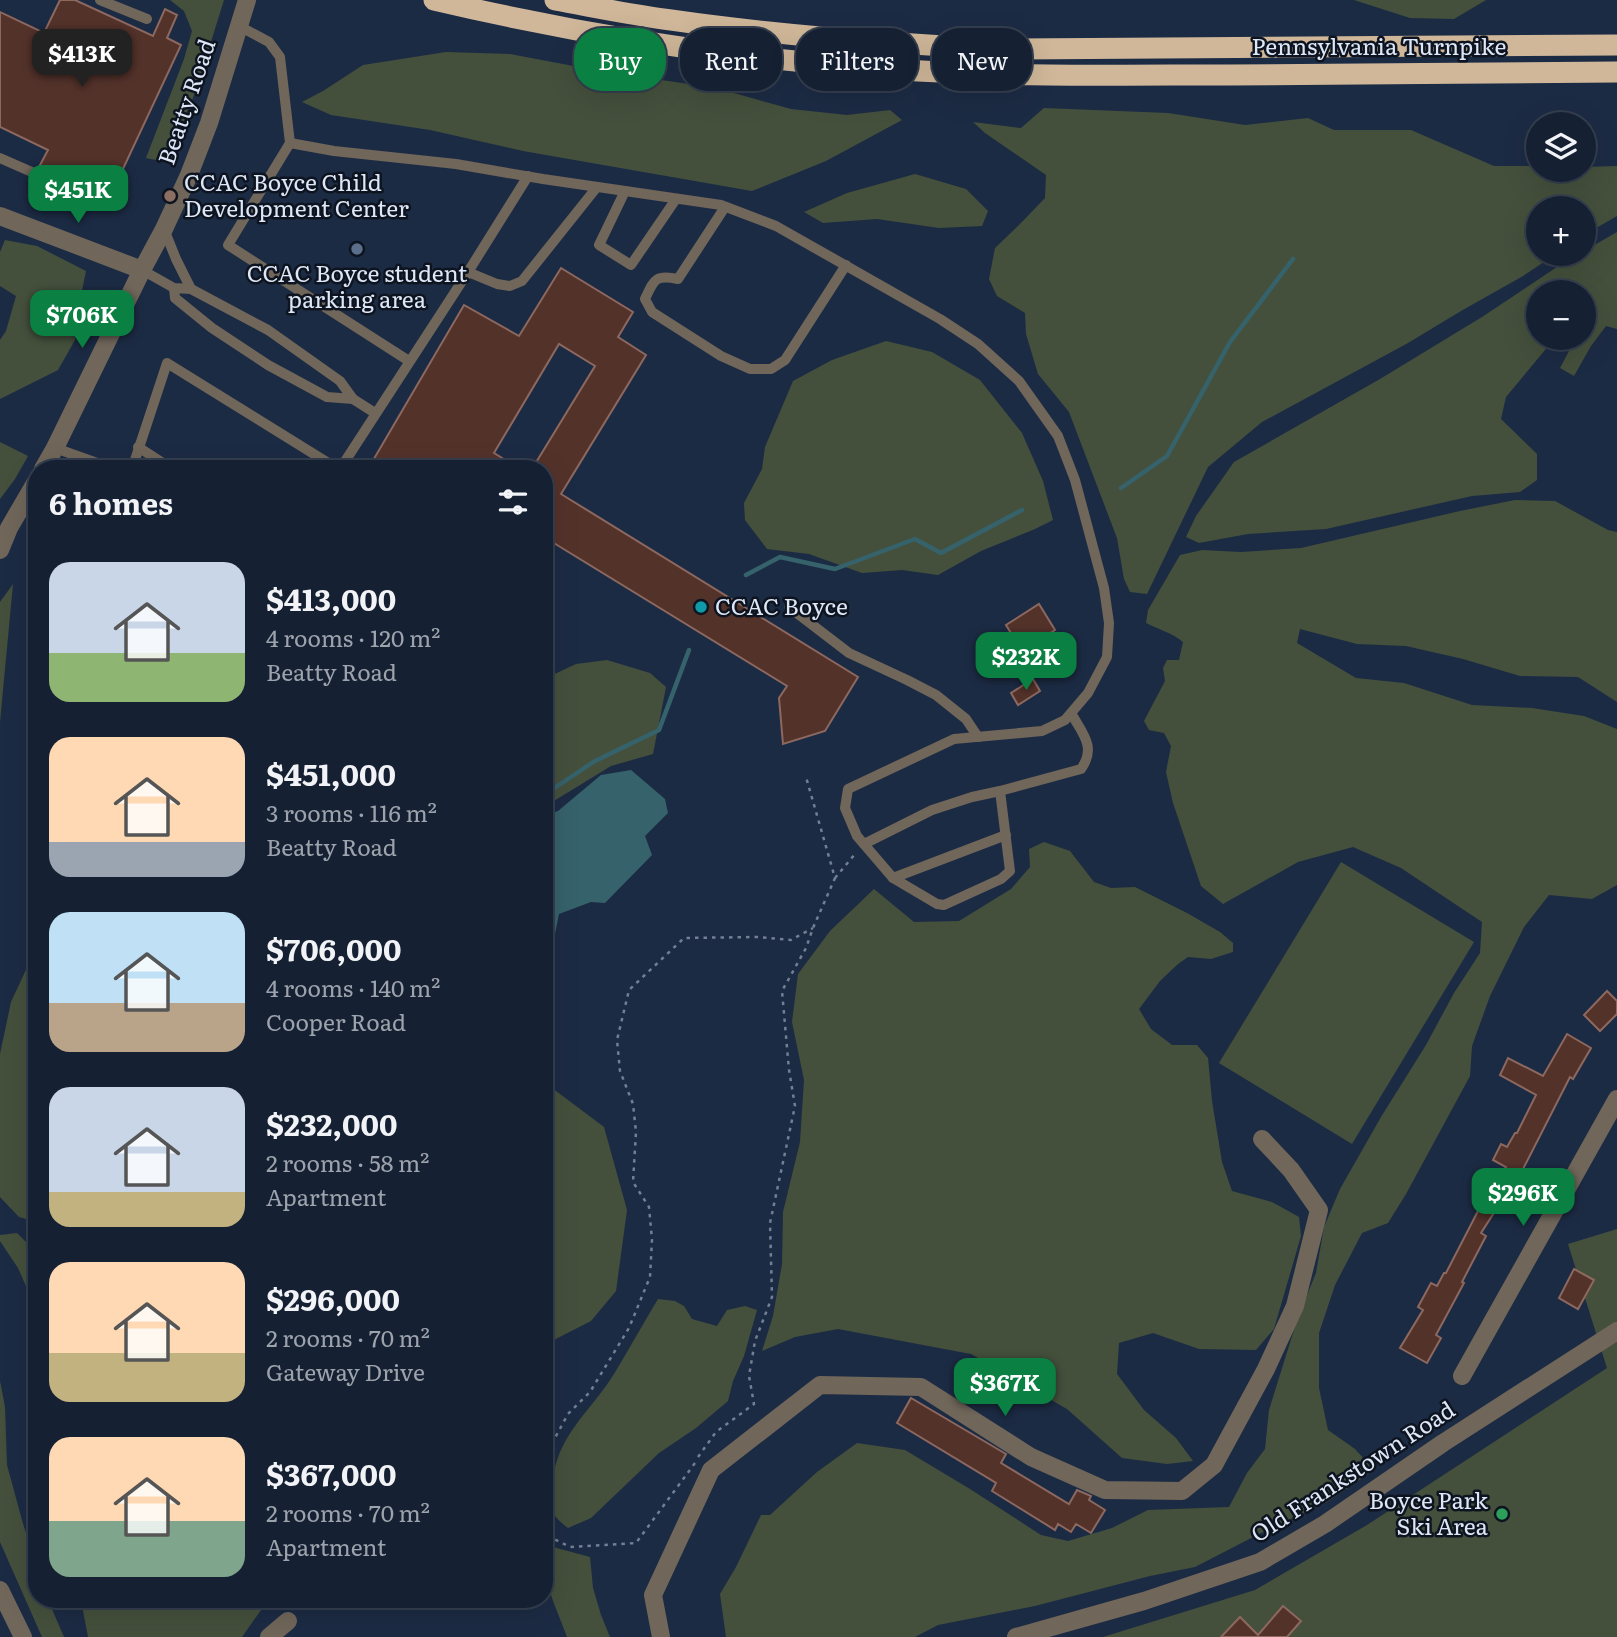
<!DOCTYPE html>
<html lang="en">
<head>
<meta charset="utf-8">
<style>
	:root { --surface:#152033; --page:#1e283b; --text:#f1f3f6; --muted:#9da3ac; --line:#343e4e; --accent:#0b8043 }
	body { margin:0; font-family:Literata,serif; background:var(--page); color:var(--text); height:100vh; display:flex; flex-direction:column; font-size:26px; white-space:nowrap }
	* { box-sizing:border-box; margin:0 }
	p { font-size:23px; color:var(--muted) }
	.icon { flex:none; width:38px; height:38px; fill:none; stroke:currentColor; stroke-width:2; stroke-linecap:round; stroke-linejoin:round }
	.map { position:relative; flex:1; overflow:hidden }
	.panel { position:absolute; left:28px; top:460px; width:525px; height:1148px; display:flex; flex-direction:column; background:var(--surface); border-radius:28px; box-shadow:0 7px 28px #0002,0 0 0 2px var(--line) }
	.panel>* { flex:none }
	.banner { position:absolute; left:574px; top:28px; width:665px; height:63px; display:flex; gap:14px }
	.buttons { position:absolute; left:1526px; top:112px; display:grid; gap:14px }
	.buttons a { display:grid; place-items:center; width:70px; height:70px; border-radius:50%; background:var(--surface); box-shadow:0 7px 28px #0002,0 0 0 2px var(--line); font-size:35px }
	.price { position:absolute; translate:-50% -60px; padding:0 16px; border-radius:14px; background:var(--accent); color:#fff; font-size:23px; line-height:46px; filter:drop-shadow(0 2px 4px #0008) }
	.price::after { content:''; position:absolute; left:50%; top:42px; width:21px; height:16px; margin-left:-10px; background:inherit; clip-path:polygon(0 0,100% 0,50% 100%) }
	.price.current { background:#222; color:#fff }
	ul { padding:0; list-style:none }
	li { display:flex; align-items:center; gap:21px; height:175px; padding:0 21px }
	li span { display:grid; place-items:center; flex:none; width:196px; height:140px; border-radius:21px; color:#555 }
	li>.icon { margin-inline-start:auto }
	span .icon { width:84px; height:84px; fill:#fffc; stroke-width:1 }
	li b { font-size:30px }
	h2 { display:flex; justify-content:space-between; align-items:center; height:84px; padding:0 21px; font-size:30px }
	.tag { padding:0 24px; border-radius:28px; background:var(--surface); box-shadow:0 7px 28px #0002,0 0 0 2px var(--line); font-size:24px; line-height:63px }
	.tag.current { background:var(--accent); color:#fff }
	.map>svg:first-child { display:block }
	.green { fill:#44503c }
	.water { fill:#36626b }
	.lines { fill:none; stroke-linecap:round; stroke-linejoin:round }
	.stream { stroke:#36626b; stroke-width:4.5 }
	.building { fill:#53322a; stroke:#8d685f; stroke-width:2 }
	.path { stroke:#727f94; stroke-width:2.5; stroke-dasharray:3.5 5; stroke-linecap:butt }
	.service { stroke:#70665a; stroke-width:10 }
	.minor { stroke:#70665a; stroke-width:18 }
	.tertiary { stroke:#70665a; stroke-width:18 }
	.motorway { stroke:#d0b799; stroke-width:21 }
	.education-dot { fill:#8d6e63; stroke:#0d141f; stroke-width:2.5 }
	.service-dot { fill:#5c6f8a; stroke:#0d141f; stroke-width:2.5 }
	.culture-dot { fill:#0f9aa8; stroke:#0d141f; stroke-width:2.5 }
	.leisure-dot { fill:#2e9e5b; stroke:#0d141f; stroke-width:2.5 }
	.labels { text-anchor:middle; stroke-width:5; stroke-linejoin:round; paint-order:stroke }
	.street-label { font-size:23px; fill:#dde7f7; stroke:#0d141f }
	.poi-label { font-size:23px; fill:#dde7f7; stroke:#0d141f; text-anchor:start }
</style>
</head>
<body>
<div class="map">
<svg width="1617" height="1637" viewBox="0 0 1617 1637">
	<rect width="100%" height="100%" fill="#1c2b44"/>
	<!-- green -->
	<g class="green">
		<polygon points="170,0 224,0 201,74 171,163 146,158 184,59 192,31 184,11"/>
		<polygon points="1354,0 1486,0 1454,19 1410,18"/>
		<polygon points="446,52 510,54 600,71 716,88 791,109 847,115 890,110 902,120 826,161 752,191 523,151 430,130 331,115 302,102 323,91 363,65"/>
		<polygon points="1044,108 1168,113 1245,125 1308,118 1334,130 1411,130 1494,166 1538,166 1538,170 1584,170 1584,167 1617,166 1617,216 1584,235 1584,208 1538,208 1538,254 1556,254 1523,276 1461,311 1408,343 1262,422 1208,467 1147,594 1130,592 1124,579 1117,538 1069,412 1038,374 1026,334 1025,313 997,296 989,279 995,248 1020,224 1045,198 1046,175 985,133 973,122 1021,128"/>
		<polygon points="915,174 966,189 988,211 982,226 939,228 877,219 823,223 804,212 847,193"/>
		<polygon points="1617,232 1617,329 1606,326 1591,346 1574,376 1560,368 1569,351 1559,338 1584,338 1584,292 1538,292 1538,338 1555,338 1506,397 1501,419 1537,454 1537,480 1520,492 1472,496 1326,529 1248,534 1199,543 1186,537 1196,516 1234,462 1380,379 1482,317 1566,261 1579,254 1584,254 1584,251"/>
		<polygon points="5,240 37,246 86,271 78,310 75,340 58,370 0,399 0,340 6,331 16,296 0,286 0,252"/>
		<polygon points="886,341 932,352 980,380 1022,433 1043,481 1053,520 1035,529 981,551 938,575 902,570 862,573 809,554 767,549 745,520 744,503 762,469 765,447 793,381 832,360"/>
		<polygon points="0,442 28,456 15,479 0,499"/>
		<path d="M1515,500L1555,501L1608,530L1617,532V702L1578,677L1520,676L1463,659L1406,646L1357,644L1300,629L1297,643L1356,678L1404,683L1472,705L1532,708L1584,716L1617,729V885L1592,899L1549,895L1524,927L1490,996L1472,1046L1470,1076L1406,1194L1388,1223L1362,1233L1335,1285L1319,1333V1388L1328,1430L1355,1449L1374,1470L1327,1502L1259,1534L1195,1567L1150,1576L1035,1606L938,1625L915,1637H726L720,1594L736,1567L761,1515H770L817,1472L857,1443L905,1450L970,1489L1041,1535L1068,1541L1112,1528L1148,1510L1229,1507L1247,1473L1265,1449L1269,1410L1298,1317L1316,1273L1324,1227L1340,1189L1381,1117L1426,1045L1454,993L1480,953L1482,922L1401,868L1353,847L1298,862L1223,904L1201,886L1173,803L1166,772L1171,746L1164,733L1149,730L1144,721L1165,681L1163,668L1167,660H1179L1183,642C1172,633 1158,629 1146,623L1148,610L1180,555L1202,550L1241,552L1301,548L1460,511Z"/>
		<polygon points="13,584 0,722 0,602"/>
		<polygon points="607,660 650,673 666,687 653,754 611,766 544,807 544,679 576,664"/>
		<polygon points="1044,842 1070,851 1094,882 1111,888 1135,887 1187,913 1220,932 1233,943 1233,952 1211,959 1188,957 1178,964 1160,981 1139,1009 1151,1029 1172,1045 1197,1045 1208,1058 1212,1101 1222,1162 1232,1191 1272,1202 1299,1217 1301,1236 1274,1329 1256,1350 1199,1349 1153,1333 1119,1343 1117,1374 1144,1410 1176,1438 1193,1461 1167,1464 1122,1458 1067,1409 971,1354 838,1329 795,1337 762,1351 773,1316 782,1264 783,1212 800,1142 804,1080 792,1022 798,974 830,931 874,889 914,922 959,921 1011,889 1030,867 1029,849"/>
		<polygon points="1341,862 1474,942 1352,1144 1219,1063"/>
		<polygon points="37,946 37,1117 29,1131 31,1151 37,1155 37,1222 19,1217 0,1197 0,1054 11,1002"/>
		<polygon points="544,1082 604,1127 627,1210 616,1291 591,1321 548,1343 544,1342"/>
		<polygon points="1617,1229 1617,1637 1103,1637 1255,1590 1367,1525 1607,1368 1568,1244"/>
		<polygon points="17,1233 37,1253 37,1311 18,1268 0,1241 0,1235"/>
		<path d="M658,1299L675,1301L684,1306L692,1319L717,1326L727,1310L745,1306L757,1310L744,1356L733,1381L728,1401L696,1428L659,1453L591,1518L568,1528C549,1513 550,1510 552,1486C556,1435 589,1414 614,1374C629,1349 643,1324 658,1299Z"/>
		<polygon points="0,1381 5,1407 7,1465 22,1520 37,1569 37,1600 48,1600 64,1637 42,1637 0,1542"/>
		<path d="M553,1547L590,1557L593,1588L601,1615L610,1637H567C560,1616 540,1578 547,1556C547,1555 552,1548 553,1547Z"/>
		<polygon points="81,1600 268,1600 242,1637 88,1637"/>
	</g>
	<!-- water -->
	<polygon class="water" points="631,770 665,799 668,813 645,836 652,855 605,903 591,902 559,914 554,939 544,943 544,816 558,811 601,775"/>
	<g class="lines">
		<!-- stream -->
		<g class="stream">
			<polyline points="1121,488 1167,456 1230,342 1293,259"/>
			<polyline points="746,575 780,557 835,569 915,539 941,553 1022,510"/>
			<polyline points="544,795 595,761 659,730 689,650"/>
		</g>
	</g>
	<!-- building -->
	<g class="building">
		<polygon points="60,0 75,0 153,36 165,9 177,15 167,38 181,45 108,201 98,196 94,191 39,167 48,150 0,127 0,12 44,33"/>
		<polygon points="561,268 633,312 618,337 646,355 561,494 858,677 825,731 783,744 779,698 787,686 544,537 544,469 532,469 595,366 559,344 494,453 520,469 368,469 464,305 519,336"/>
		<polygon points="1039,604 1055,630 1022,651 1006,625"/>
		<polygon points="1033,679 1040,691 1018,705 1011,693"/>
		<polygon points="1607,991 1617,1001 1617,1014 1600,1031 1584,1015"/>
		<polygon points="1567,1034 1591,1048 1573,1079 1570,1077 1520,1175 1519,1174 1481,1233 1486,1236 1462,1282 1464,1283 1436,1335 1441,1338 1427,1363 1400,1348 1423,1310 1418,1307 1431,1283 1437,1286 1444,1273 1446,1273 1478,1211 1506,1167 1493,1160 1501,1144 1507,1147 1515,1133 1517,1133 1536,1095 1500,1075 1508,1058 1543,1076"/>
		<polygon points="1574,1269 1594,1280 1578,1309 1559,1298"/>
		<polygon points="911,1398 1006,1454 1001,1463 1069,1504 1077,1490 1091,1496 1089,1500 1105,1510 1091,1533 1076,1524 1071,1532 1058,1524 1055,1530 992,1491 996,1483 897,1423"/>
		<polygon points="1283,1606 1301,1621 1287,1637 1221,1637 1240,1617 1258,1635"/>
	</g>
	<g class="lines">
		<!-- path -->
		<g class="path">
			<polyline points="835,878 855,854"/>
			<polyline points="698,1457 716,1432 754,1404 749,1376 755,1341 772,1297 770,1223 795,1106 789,1070 782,991 806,948 813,928 835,878 806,777"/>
			<polyline points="544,1468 550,1447 568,1414 590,1392 629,1328 650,1277 652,1240 649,1207 633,1182 636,1132 633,1104 620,1071 617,1040 629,990 684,938 758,937 791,940 813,928"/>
			<polyline points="544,1528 548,1536 570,1547 636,1543 695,1463"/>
		</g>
		<!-- service -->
		<g class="service">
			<polyline points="100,0 147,19"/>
			<polyline points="239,26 269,42 280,57 290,143 228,245 409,361"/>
			<path d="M290,143L334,151L456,164L543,179L721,205L776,226L940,319L978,344L1019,381L1058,436L1075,480L1104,588L1109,623L1107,657L1088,693L1065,720L1042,731L954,739L848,789L845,808L857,836L893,878L937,904L944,905L1001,879L1010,871L1000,791L1081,769C1097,747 1082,733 1071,713"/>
			<polyline points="0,158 91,198"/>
			<polyline points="625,191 599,245 631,265 676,199"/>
			<path d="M725,207L678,279C655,274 654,280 645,299L652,312L721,356L750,369H771L785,360L846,265"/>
			<polyline points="164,229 176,259 191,289"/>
			<polyline points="142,270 174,288 191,289 268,330 340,381 353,399 327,397 268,365 212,328 175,298 174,288"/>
			<polyline points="468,272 497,284 510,286 522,281 597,187"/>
			<polyline points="353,399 375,413"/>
			<polyline points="138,447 172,469"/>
			<polyline points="55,448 114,469"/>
			<polyline points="132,469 167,363 338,469"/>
			<polyline points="340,469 468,272 528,176"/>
			<polyline points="789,607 849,653 907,680 936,695 966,719 978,737"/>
			<polyline points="864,844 932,810 972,797 1000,791"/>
			<polyline points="893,878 1006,835"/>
		</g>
		<!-- minor -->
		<g class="minor">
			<polyline points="1462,1376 1617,1099"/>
			<polyline points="269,1637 288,1621"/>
			<polyline points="661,1637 653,1595 711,1470 820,1385 921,1387 1031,1457 1105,1490 1182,1491 1214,1465 1266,1369 1295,1306 1319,1210 1291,1170 1262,1139"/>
		</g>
		<!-- tertiary -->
		<g class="tertiary">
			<polyline points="0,216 142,270"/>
			<polyline points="43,469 55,448 142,270 164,229 189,175 209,123 247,0"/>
			<polyline points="0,550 9,528 37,480"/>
			<polyline points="0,1590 23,1637"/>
			<polyline points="1016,1637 1144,1601 1260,1562 1325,1524 1443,1443 1617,1331"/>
		</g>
		<!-- motorway -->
		<g class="motorway">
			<path d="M434,0C583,35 735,59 888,69C1002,77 1115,75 1229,75C1358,74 1488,73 1617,72"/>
			<path d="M555,0C594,7 632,15 671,20C782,36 894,44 1006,49L1617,45"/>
		</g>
	</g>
	<!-- markers -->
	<circle class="education-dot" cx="170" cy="196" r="7"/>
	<circle class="service-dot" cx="357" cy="249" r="7"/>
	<circle class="culture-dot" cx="701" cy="607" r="7"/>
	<circle class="leisure-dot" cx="1502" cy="1514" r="7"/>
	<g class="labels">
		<!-- street labels -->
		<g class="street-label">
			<text x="1379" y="55">Pennsylvania Turnpike</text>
			<text transform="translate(187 102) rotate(-71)" y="8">Beatty Road</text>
			<text transform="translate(1353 1472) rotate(-33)" y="8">Old Frankstown Road</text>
		</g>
		<!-- poi labels -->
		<g class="poi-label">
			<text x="184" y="191">CCAC Boyce Child<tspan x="184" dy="26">Development Center</tspan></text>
			<text x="357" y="282" text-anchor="middle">CCAC Boyce student<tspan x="357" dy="26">parking area</tspan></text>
			<text x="715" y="615">CCAC Boyce</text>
			<text x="1488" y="1509" text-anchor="end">Boyce Park<tspan x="1488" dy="26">Ski Area</tspan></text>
		</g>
	</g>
</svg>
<div class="buttons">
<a><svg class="icon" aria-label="layers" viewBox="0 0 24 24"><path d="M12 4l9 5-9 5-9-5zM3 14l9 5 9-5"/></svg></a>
<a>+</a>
<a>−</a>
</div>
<b class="price current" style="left:82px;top:89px">$413K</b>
<b class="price" style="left:78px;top:225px">$451K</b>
<b class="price" style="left:82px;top:350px">$706K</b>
<b class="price" style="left:1026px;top:692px">$232K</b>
<b class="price" style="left:1523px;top:1228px">$296K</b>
<b class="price" style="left:1005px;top:1418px">$367K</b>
<div class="banner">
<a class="tag current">Buy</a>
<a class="tag">Rent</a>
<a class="tag">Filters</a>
<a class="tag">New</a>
</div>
<section class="panel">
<h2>6 homes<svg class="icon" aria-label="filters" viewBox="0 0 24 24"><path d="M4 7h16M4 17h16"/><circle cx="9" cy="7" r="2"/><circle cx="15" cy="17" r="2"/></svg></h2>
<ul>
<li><span style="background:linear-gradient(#c9d6e8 65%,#8fb573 0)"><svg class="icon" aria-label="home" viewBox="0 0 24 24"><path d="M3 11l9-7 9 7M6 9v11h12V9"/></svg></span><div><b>$413,000</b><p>4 rooms · 120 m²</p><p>Beatty Road</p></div></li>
<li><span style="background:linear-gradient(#ffd9b3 75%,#9aa5b1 0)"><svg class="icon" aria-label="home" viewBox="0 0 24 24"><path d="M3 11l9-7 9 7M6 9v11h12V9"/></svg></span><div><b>$451,000</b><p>3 rooms · 116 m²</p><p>Beatty Road</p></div></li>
<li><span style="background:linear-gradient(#bfe0f5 65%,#b9a48a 0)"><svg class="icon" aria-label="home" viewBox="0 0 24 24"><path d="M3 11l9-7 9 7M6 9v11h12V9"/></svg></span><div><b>$706,000</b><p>4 rooms · 140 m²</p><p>Cooper Road</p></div></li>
<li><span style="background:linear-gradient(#c9d6e8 75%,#c2b280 0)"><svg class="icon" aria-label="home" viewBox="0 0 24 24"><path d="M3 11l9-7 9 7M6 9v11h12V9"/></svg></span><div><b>$232,000</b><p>2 rooms · 58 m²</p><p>Apartment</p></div></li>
<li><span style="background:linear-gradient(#ffd9b3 65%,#c2b280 0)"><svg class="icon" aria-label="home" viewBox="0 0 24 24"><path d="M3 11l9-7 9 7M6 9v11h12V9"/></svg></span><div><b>$296,000</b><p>2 rooms · 70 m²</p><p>Gateway Drive</p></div></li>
<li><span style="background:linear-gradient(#ffd9b3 60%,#7fa58c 0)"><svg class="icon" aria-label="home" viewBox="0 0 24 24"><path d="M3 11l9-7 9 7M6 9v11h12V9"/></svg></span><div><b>$367,000</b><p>2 rooms · 70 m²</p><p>Apartment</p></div></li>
</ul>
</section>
</div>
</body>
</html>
